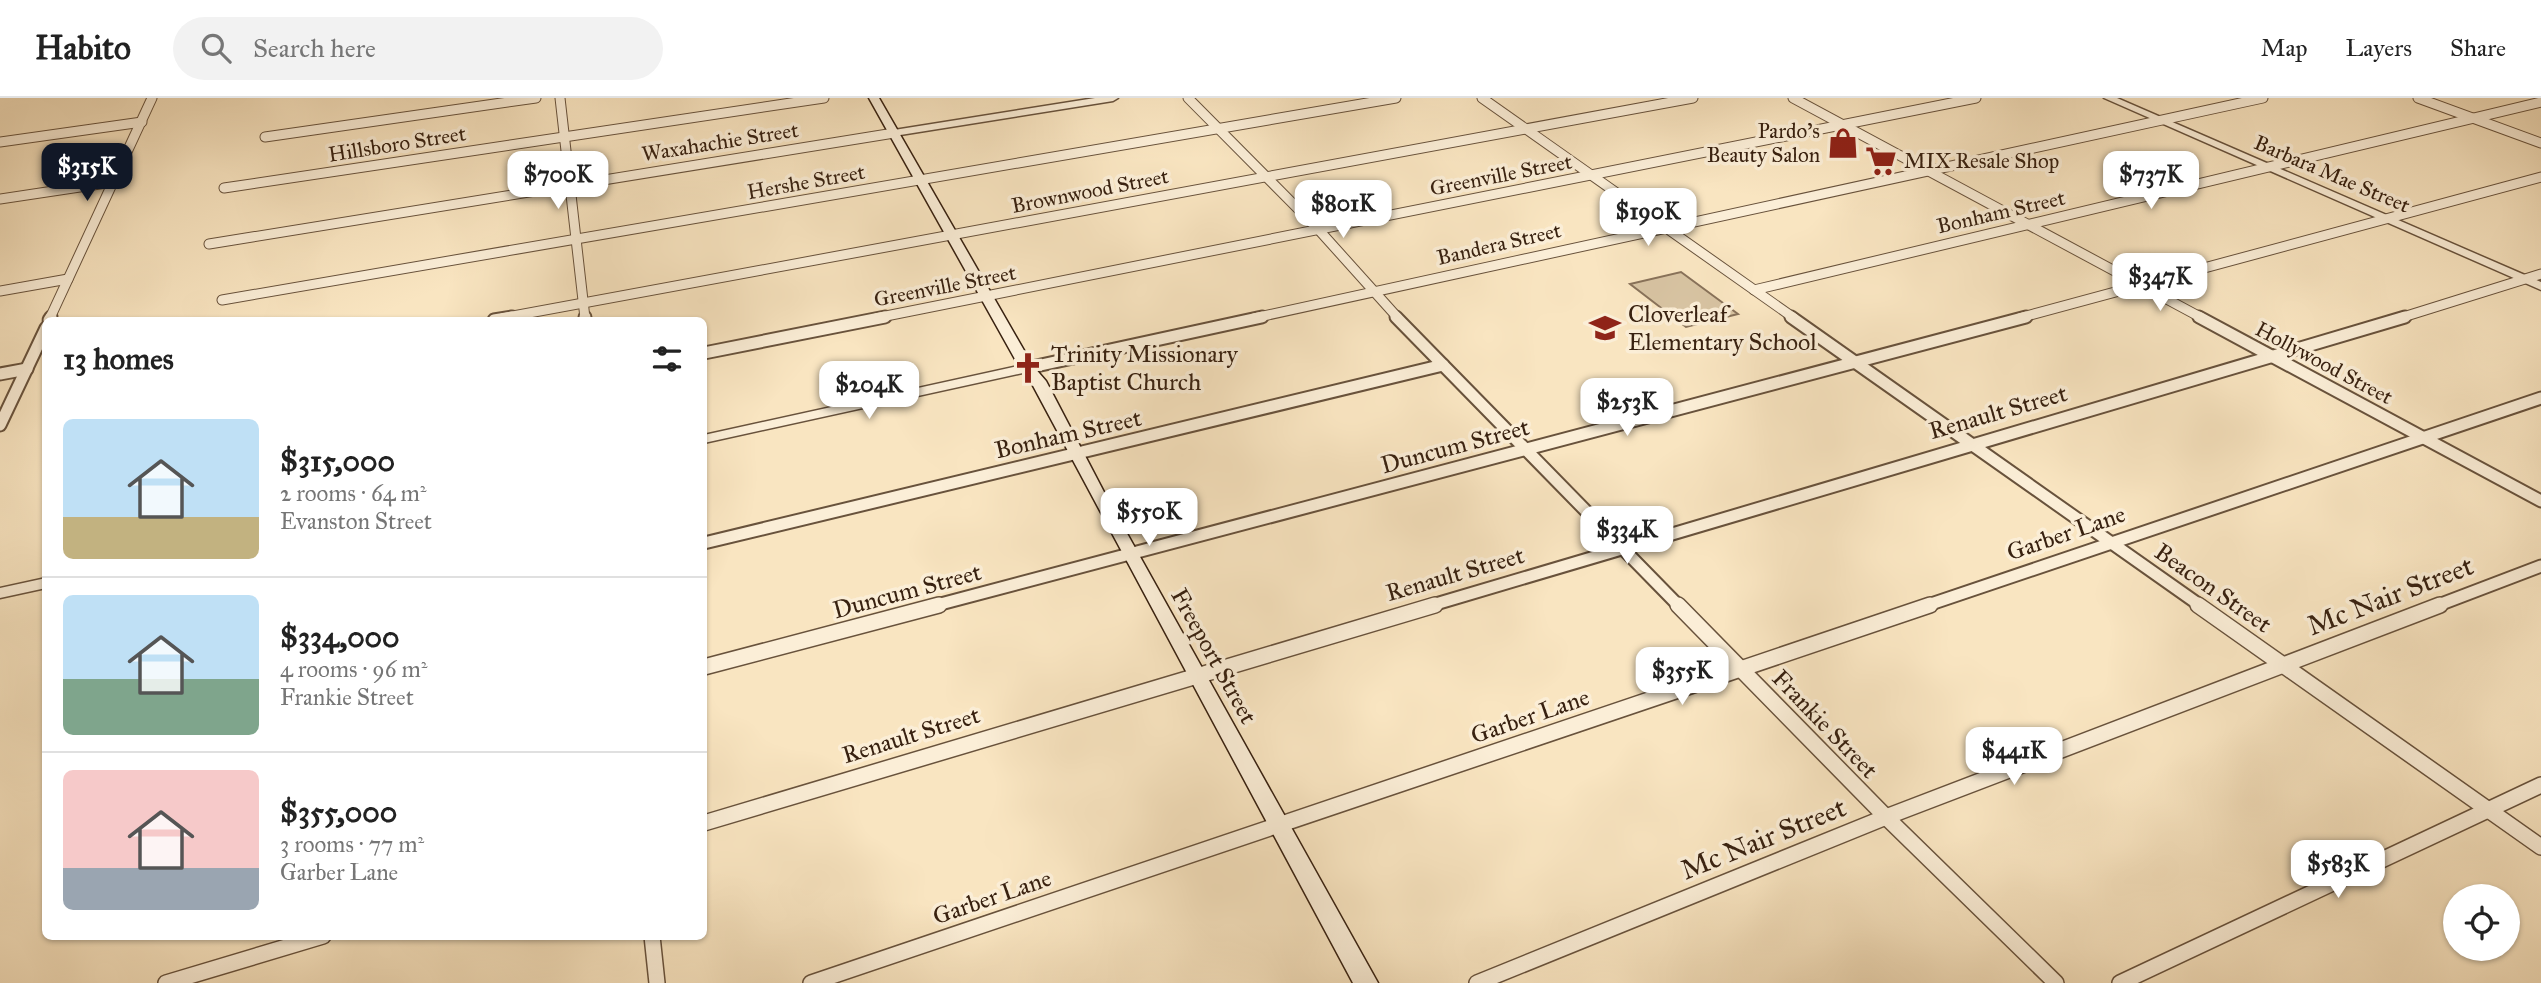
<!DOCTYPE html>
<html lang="en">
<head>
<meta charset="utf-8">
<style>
	:root { --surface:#fff; --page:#f2f2f2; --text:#222; --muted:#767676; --line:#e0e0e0; --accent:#111827 }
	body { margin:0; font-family:"IM FELL Great Primer",serif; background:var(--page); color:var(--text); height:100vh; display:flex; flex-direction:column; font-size:26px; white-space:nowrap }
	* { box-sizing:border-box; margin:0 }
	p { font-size:23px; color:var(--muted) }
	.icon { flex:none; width:38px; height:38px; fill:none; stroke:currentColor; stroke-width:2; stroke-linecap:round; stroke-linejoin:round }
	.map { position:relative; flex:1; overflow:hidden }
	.details { position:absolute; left:42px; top:219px; width:665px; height:623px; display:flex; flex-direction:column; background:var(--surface); border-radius:10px; box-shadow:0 2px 5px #0004 }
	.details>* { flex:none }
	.fabs { position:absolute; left:2443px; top:786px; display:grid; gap:14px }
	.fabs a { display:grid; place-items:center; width:77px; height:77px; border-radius:50%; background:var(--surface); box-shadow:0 2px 5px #0004; font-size:35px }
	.price { position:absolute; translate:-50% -60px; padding:0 16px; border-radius:14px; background:#fff; color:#222; font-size:23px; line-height:46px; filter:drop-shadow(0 2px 4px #0008) }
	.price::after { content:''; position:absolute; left:50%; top:42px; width:21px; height:16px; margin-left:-10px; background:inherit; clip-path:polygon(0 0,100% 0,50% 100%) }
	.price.on { background:var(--accent); color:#fff }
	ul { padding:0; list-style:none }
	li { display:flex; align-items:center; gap:21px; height:175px; padding:0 21px }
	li+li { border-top:2px solid var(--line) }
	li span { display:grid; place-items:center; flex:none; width:196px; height:140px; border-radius:10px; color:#555 }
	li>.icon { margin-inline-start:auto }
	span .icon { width:84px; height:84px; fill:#fffc; stroke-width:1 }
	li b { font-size:30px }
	h2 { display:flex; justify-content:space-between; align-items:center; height:84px; padding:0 21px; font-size:30px }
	header { display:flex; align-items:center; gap:42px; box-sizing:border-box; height:98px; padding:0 35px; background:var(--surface); border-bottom:2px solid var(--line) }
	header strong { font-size:33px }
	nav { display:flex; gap:38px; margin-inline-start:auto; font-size:24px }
	.search { width:490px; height:63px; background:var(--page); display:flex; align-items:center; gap:18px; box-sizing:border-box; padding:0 24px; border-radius:38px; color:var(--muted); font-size:26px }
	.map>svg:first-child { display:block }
	.green { fill:#d8c4a3; stroke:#88725a; stroke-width:2 }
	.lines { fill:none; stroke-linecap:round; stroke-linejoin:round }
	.minor-far2-casing { stroke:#68523c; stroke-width:11 }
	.minor-far1-casing { stroke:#68523c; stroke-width:15 }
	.minor-casing { stroke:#68523c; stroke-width:18 }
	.tertiary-casing { stroke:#68523c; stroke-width:3 }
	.secondary-casing { stroke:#382110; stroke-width:3 }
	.minor-far2 { stroke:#fbeed7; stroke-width:9 }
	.minor-far1 { stroke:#fbeed7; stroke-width:11 }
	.minor { stroke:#fbeed7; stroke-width:15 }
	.tertiary { fill:#fbeed7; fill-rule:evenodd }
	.secondary { fill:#fbeed7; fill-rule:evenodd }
	.labels { text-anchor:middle; stroke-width:7; stroke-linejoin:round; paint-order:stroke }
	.far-poi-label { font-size:21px; fill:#382110; stroke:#fbeed7; text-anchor:end }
	.far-street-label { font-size:21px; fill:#382110; stroke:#fbeed7 }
	.poi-label { font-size:24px; fill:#382110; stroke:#fbeed7; text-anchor:start }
	.street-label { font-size:24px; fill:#382110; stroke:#fbeed7 }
	.near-street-label { font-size:28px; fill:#382110; stroke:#fbeed7 }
</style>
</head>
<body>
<header>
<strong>Habito</strong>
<div class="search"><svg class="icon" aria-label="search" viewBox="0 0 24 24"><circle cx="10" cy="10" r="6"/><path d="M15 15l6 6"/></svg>Search here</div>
<nav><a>Map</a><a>Layers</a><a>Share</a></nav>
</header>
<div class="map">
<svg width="2541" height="885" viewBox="0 0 2541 885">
	<rect width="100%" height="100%" fill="#f9e5c1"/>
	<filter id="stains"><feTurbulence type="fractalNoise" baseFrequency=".00286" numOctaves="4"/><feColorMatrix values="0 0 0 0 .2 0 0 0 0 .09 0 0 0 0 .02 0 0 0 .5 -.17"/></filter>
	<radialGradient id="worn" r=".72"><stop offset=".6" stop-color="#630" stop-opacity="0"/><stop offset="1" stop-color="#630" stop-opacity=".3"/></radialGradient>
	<!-- green -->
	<polygon class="green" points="1681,174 1738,216 1686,229 1630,186"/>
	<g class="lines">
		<defs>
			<g id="minor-far2">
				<polyline points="560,0 585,220"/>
				<polyline points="1188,0 1318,131 1398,220"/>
				<polyline points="1482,0 1794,220"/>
				<polyline points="1793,0 2202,220"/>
				<polyline points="2418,0 2541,45"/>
				<polyline points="265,39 536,0"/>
				<polyline points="0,44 142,24"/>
				<polyline points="224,90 824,0"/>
				<polyline points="0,101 113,84"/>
				<polyline points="209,146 894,35"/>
				<polyline points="1754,192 2541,4"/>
				<polyline points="0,193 68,181"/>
				<polyline points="222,202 1396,0"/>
				<polyline points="50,220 152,0"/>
				<polyline points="502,220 1693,0"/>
				<polyline points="876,220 1976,0"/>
				<polyline points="1254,220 2263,0"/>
				<polyline points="2019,220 2541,79"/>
				<polyline points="2400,220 2541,176"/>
			</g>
			<g id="minor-far1">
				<polyline points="585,219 585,222"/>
				<polyline points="1396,219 1679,508"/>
				<polyline points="1791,219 2201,508"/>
				<polyline points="2199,219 2541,403"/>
				<polyline points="49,222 51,219"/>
				<polyline points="494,222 512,219"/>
				<polyline points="704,255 885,219"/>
				<polyline points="1027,270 1262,219"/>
				<polyline points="0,276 27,271"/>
				<polyline points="0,327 46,230"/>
				<polyline points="704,445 1443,267"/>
				<polyline points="933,508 2026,219"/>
				<polyline points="1429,508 2405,219"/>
				<polyline points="1925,508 2541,300"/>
				<polyline points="2436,508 2541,468"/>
			</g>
			<g id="minor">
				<polyline points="1678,507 1886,719 2056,885"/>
				<polyline points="2198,507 2541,749"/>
				<polyline points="704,569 939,507"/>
				<polyline points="704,725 1435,507"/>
				<polyline points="652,838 657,885"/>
				<polyline points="166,885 323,838"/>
				<polyline points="811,885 1930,507"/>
				<polyline points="1477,885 1886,719 2440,507"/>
				<polyline points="2120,885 2541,687"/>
			</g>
			<g id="tertiary">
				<polygon points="1095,0 1118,0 1113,3 894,38 889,35 894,32"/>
				<polygon points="2104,0 2117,0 2541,184 2541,192"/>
				<polygon points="1027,266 1032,267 1032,273 704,345 704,337"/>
				<polygon points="46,480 46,490 0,500 0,490"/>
			</g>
			<polygon id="secondary" points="869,0 879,0 1033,268 1046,283 1105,396 1378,885 1353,885 1031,284 1020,270"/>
		</defs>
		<!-- minor-far2 casing -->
		<use href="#minor-far2" class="minor-far2-casing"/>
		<!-- minor-far1 casing -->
		<use href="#minor-far1" class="minor-far1-casing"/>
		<!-- minor casing -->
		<use href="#minor" class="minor-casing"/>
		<!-- tertiary casing -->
		<use href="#tertiary" class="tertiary-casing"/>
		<!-- secondary casing -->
		<use href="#secondary" class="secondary-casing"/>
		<!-- minor-far2 -->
		<use href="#minor-far2" class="minor-far2"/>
		<!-- minor-far1 -->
		<use href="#minor-far1" class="minor-far1"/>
		<!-- minor -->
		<use href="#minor" class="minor"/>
		<!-- tertiary -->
		<use href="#tertiary" class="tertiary"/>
		<!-- secondary -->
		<use href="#secondary" class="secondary"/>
	</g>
	<!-- icons -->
	<defs>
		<symbol id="shop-bare" viewBox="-9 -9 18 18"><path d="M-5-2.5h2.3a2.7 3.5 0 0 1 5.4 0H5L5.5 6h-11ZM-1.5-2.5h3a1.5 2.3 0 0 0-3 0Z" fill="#8f2418" stroke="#fbeed7" stroke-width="2.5" paint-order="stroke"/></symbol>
		<symbol id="supermarket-bare" viewBox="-9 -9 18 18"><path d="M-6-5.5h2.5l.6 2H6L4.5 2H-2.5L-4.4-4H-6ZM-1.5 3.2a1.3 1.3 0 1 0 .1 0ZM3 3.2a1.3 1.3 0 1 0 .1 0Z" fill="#8f2418" stroke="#fbeed7" stroke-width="2.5" paint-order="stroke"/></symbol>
		<symbol id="school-bare" viewBox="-9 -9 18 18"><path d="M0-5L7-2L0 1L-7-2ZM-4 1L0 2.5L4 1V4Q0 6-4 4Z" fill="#8f2418" stroke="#fbeed7" stroke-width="2.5" paint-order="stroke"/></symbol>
		<symbol id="church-bare" viewBox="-9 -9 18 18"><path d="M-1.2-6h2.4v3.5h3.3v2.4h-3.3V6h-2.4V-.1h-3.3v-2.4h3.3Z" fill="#8f2418" stroke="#fbeed7" stroke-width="2.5" paint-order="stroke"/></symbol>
	</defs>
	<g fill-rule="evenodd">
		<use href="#shop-bare" x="1821" y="23" width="44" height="44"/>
		<use href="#supermarket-bare" x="1859" y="41" width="44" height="44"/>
		<use href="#school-bare" x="1583" y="208" width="44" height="44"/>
		<use href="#church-bare" x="1006" y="248" width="44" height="44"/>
	</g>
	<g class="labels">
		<!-- far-poi labels -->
		<g class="far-poi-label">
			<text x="1820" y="40">Pardo's<tspan x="1820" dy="24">Beauty Salon</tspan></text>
			<text x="1904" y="70" text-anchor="start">MIX Resale Shop</text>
		</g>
		<!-- far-street labels -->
		<g class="far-street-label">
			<text transform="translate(720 44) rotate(-9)" y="7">Waxahachie Street</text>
			<text transform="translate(397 46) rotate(-9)" y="7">Hillsboro Street</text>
			<text transform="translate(2332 76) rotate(23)" y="7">Barbara Mae Street</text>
			<text transform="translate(1501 77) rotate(-11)" y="7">Greenville Street</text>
			<text transform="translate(806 84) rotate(-10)" y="7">Hershe Street</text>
			<text transform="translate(1090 93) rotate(-11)" y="7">Brownwood Street</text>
			<text transform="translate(2001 114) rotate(-13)" y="7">Bonham Street</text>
			<text transform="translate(1499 146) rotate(-13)" y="7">Bandera Street</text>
			<text transform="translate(945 188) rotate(-11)" y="7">Greenville Street</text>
			<text transform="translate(2324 265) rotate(28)" y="7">Hollywood Street</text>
		</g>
		<!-- poi labels -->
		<g class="poi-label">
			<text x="1628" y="224">Cloverleaf<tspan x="1628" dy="28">Elementary School</tspan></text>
			<text x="1051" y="264">Trinity Missionary<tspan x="1051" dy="28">Baptist Church</tspan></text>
		</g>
		<!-- street labels -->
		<g class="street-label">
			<text transform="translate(1998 314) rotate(-16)" y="8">Renault Street</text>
			<text transform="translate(1068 336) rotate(-13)" y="8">Bonham Street</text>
			<text transform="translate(1455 348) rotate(-15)" y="8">Duncum Street</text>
			<text transform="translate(2066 435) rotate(-19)" y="8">Garber Lane</text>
			<text transform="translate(1455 476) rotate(-16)" y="8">Renault Street</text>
			<text transform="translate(2213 490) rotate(35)" y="8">Beacon Street</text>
			<text transform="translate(907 493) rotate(-15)" y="8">Duncum Street</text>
			<text transform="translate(1214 558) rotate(61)" y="8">Freeport Street</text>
			<text transform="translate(1530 618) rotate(-19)" y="8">Garber Lane</text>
			<text transform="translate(1825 626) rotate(46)" y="8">Frankie Street</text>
			<text transform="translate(911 637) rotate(-17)" y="8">Renault Street</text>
			<text transform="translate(992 799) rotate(-19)" y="8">Garber Lane</text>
		</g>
		<!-- near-street labels -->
		<g class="near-street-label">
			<text transform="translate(2390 497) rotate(-21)" y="10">Mc Nair Street</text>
			<text transform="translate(1763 740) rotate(-22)" y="10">Mc Nair Street</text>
		</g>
	</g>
	<rect width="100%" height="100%" filter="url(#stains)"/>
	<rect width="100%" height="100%" fill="url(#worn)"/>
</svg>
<div class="fabs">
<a><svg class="icon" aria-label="locate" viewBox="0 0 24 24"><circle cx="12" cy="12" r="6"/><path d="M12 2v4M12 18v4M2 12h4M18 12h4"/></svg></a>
</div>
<b class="price on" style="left:87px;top:105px">$315K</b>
<b class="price" style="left:558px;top:113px">$700K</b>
<b class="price" style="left:2151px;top:113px">$737K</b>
<b class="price" style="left:1343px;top:142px">$801K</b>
<b class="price" style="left:1648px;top:150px">$190K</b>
<b class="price" style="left:2160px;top:215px">$347K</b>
<b class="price" style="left:869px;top:323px">$204K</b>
<b class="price" style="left:1627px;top:340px">$253K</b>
<b class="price" style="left:1149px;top:450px">$550K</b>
<b class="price" style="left:1627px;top:468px">$334K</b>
<b class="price" style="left:1682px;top:609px">$355K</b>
<b class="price" style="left:2014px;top:689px">$441K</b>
<b class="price" style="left:2338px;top:802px">$583K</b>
<section class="details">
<h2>13 homes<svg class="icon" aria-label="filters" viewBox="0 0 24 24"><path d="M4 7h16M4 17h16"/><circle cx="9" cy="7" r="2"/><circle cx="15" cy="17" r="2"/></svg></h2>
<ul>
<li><span style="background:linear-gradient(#bfe0f5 70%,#c2b280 0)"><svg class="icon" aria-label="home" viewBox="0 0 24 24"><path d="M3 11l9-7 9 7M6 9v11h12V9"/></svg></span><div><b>$315,000</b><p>2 rooms · 64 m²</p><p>Evanston Street</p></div></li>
<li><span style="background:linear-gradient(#bfe0f5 60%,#7fa58c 0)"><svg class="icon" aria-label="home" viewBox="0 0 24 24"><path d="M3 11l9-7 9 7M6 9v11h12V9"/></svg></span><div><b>$334,000</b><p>4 rooms · 96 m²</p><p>Frankie Street</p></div></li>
<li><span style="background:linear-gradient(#f6c9c9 70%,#9aa5b1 0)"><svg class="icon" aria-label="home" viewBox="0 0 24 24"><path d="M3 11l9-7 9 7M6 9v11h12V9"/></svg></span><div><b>$355,000</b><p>3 rooms · 77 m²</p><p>Garber Lane</p></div></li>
</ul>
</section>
</div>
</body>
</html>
